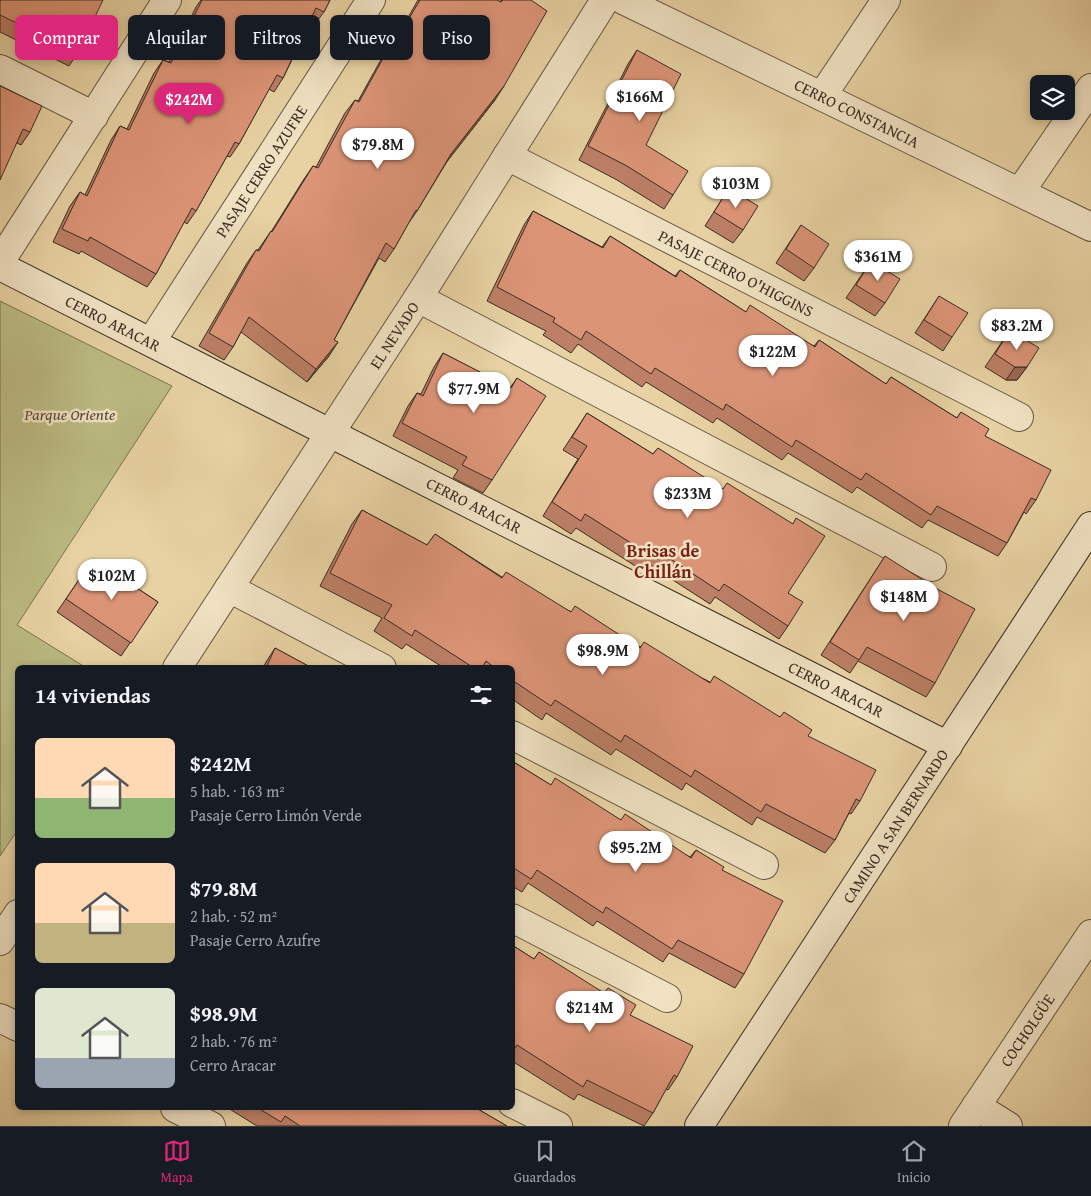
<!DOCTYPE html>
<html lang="es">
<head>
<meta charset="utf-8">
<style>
	:root { --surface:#171b24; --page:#242831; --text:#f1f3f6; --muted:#9ea1a6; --line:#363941; --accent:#db2777 }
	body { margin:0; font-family:"Gentium Book Plus",serif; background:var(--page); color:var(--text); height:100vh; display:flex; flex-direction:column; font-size:19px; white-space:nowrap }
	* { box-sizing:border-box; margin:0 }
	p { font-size:16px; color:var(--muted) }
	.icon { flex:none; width:28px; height:28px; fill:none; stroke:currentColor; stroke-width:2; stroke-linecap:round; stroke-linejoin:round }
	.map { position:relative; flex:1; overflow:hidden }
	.drawer { position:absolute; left:15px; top:665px; width:500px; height:445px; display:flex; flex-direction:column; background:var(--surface); border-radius:8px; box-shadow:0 2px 8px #0003 }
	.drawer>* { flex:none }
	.banner { position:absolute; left:15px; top:15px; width:500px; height:45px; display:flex; gap:10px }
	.fabs { position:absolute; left:1030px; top:75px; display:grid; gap:10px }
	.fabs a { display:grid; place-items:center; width:45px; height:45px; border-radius:8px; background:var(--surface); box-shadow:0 2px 8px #0003; font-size:25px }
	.price { position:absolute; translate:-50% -42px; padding:0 11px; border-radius:18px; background:#fff; color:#222; font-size:16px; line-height:32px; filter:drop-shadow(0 1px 2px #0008) }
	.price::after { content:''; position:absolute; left:50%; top:30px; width:15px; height:11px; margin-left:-8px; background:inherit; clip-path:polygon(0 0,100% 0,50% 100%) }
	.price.current { background:var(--accent); color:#fff }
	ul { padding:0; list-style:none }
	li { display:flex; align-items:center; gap:15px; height:125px; padding:0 20px }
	li span { display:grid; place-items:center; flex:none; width:140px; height:100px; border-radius:8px; color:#555 }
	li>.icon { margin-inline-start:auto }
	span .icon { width:60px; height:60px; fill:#fffc; stroke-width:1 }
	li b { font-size:21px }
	h2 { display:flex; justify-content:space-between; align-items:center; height:60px; padding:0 20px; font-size:21px }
	.chip { padding:0 18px; border-radius:8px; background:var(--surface); box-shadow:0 2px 8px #0003; font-size:18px; line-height:45px }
	.chip.current { background:var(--accent); color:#fff }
	.menu { display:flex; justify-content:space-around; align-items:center; height:70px; border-top:1px solid var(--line); background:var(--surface); font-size:14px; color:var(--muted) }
	.menu a { display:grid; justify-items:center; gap:2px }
	.menu .current { color:var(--accent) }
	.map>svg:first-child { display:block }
	.green { fill:#bbba82; stroke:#7a7352 }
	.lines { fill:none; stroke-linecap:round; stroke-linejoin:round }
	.street-casing { stroke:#645642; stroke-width:30 }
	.secondary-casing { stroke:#382c22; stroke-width:30 }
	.street { stroke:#f0e2c3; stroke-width:28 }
	.secondary { stroke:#f0e2c3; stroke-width:28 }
	.wall { fill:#bd7f66; stroke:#382c22 }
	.shaded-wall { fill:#9a6853; stroke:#382c22 }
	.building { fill:#dc9477; stroke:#382c22 }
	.labels { text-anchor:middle; stroke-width:5; stroke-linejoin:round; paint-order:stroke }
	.street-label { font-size:16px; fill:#382c22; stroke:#f0e2c3 }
	.park-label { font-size:16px; font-style:italic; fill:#524835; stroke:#f0e2c3 }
	.neighbourhood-label { font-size:18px; font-weight:bold; fill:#7a1f14; stroke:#f0e2c3 }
</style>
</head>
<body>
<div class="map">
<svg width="1091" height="1126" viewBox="0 0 1091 1126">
	<rect width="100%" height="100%" fill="#e8d2a3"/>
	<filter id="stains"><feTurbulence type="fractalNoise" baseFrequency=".004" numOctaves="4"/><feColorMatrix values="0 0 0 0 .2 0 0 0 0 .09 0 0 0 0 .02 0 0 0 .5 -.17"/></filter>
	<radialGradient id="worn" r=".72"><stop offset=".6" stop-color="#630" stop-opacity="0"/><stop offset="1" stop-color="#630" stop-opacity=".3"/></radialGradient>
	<!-- green -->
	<polygon class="green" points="0,301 172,386 17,625 85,667 18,668 17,831 0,856"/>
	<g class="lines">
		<defs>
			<g id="street">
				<polyline points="623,0 1091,227"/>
				<polyline points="0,69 94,116"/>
				<polyline points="822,96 886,0"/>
				<polyline points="507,156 1019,417"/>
				<polyline points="1020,192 1091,88"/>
				<polyline points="0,262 167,0"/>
				<polyline points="418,298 932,567"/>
				<polyline points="151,342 371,0"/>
				<polyline points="229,588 382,668"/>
				<polyline points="177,668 418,298 605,0"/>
				<polyline points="512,735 764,865"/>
				<polyline points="512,918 667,998"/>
				<polyline points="0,941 18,914"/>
				<polyline points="0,1018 18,1027"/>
				<polyline points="512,1103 558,1126"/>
				<polyline points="976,1106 1008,1126"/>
				<polyline points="175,1108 211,1126"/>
				<polyline points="963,1126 1091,934"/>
			</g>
			<g id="secondary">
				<polyline points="0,266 948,746"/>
				<polyline points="699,1126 1091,526"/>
			</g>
		</defs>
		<!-- street casing -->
		<use href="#street" class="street-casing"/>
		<!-- secondary casing -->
		<use href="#secondary" class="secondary-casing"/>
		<!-- street -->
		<use href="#street" class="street"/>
		<!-- secondary -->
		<use href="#secondary" class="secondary"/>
	</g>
	<!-- wall -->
	<g class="wall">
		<polygon points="0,0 78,52 69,66 0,32"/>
		<polygon points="201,0 330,0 324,12 314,25 310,23 283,78 274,92 269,89 239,144 230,157 227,156 196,211 187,224 184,222 156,274 147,287 81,251 79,254 53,242 70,206 80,192 85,195 111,140 120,126 127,129 154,73 163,60 169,62 196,7"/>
		<polygon points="418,0 497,0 500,2 501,0 531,0 495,100 448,160 417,211 408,224 394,249 385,262 379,258 334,340 329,356 307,382 241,332 233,347 224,360 199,346 247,263 256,250 258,250 271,231 271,232 304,179 313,166 316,167 345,113 355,100 358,101 388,47 397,34 398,35"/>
		<polygon points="637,50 646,145 673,195 664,209 617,180 579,160 628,64"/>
		<polygon points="0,86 30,132 21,145 17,143"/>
		<polygon points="729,188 743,230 733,243 705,226"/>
		<polygon points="533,211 602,247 610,236 675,276 680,270 746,312 814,346 819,340 886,384 891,377 957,418 961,412 985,436 1036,500 1026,514 1024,512 1007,543 998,556 928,520 922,528 857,487 852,493 788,453 782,460 717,418 713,423 646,382 642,387 578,344 571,353 543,335 546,331 487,301 524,225"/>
		<polygon points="801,225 814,268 804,281 776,263"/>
		<polygon points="871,261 885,303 875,316 846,298"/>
		<polygon points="939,296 952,337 943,351 915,333"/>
		<polygon points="1010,330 1027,367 1017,380 1006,380 985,367"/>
		<polygon points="443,353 510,388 517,378 492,480 483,493 453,478 458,470 393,436 408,406 417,393 421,394 434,367"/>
		<polygon points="587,413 653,454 658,448 788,593 788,626 779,639 715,597 710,604 645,562 640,569 576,528 571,534 543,516 578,459 563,450"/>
		<polygon points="362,510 427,545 435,534 502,577 710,682 808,736 860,801 851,814 849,813 835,840 825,853 757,817 752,825 686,783 682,790 616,749 611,755 546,713 542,720 512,699 512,668 444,668 406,644 402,649 374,631 382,618 320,586 352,524"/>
		<polygon points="885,556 935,683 926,697 858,661 850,673 821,655"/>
		<polygon points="93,559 158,602 121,656 57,612"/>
		<polygon points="275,648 312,668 263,668 266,662"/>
		<polygon points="512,761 551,785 621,820 690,857 696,850 722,870 744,974 735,988 669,953 663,962 597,921 593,926 528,883 522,892 512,886"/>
		<polygon points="512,945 534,959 539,952 630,1015 677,1077 668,1090 666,1089 653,1113 644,1126 578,1094 574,1100 512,1061"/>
		<polygon points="228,1108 476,1108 507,1126 257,1126"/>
	</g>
	<!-- shaded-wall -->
	<g class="shaded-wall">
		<polygon points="504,86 495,100 442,168 451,154"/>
		<polygon points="338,342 329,356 307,382 316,369"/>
		<polygon points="1015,367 1027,367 1017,380 1006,380"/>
	</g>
	<!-- building -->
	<g class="building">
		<polygon points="0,0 103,0 78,52 0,15"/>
		<polygon points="202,0 330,0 324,12 316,8 283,78 277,75 239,144 235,142 196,211 192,208 156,274 90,237 88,241 62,229 80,192 87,196 120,126 129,130 163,60 171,63"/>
		<polygon points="420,0 497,0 501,2 503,0 531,0 547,11 504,86 451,154 417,211 416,210 394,249 386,243 334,340 338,342 316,369 249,317 233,347 209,333 256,250 259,251 271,231 272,232 313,166 318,168 355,100 359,102 387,51 397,34 399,35"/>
		<polygon points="637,50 681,74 646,145 688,171 673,195 627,166 588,146"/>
		<polygon points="0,86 42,106 30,132 23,129 0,180"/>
		<polygon points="729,188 758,206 743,230 714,212"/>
		<polygon points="533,211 603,248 610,236 676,277 680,270 746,312 750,305 815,347 819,340 886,384 891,377 957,418 961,412 989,429 985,436 1051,470 1036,500 1031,498 1007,543 937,506 931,515 866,473 861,480 796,440 792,447 726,404 723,410 655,368 651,374 586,331 581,340 553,322 555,318 497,287"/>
		<polygon points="801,225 829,244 814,268 786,249"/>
		<polygon points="871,261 900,279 885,303 856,285"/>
		<polygon points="939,296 968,313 952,337 924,320"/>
		<polygon points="1010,330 1039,348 1027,367 1015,367 995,354"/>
		<polygon points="443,353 511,388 517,378 546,396 492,480 462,465 467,457 402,423 417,393 423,396"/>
		<polygon points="587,413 653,454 658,448 723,489 727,483 793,524 796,518 825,536 788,593 803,602 788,626 724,584 719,591 654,548 650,555 585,514 581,521 552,502 587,446 572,437"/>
		<polygon points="362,510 427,545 435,534 502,578 506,572 571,612 575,606 640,648 644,642 710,683 714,676 780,717 784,712 812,730 808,736 876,770 860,801 856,799 835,840 766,804 761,812 695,770 691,777 625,735 621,742 555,700 551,706 512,680 512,668 495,668 486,661 482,668 474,668 415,630 412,636 384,618 392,605 330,573"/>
		<polygon points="885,556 937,589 975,609 935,683 867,647 859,660 830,642"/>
		<polygon points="93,559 158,602 131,643 66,599"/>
		<polygon points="275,648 312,668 266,668"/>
		<polygon points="512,761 551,785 555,778 621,820 625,814 691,858 696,850 724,867 722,870 783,901 744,974 678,940 672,949 606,907 603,913 537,870 531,879 512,867"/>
		<polygon points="512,945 534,959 539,952 604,993 608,988 636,1005 630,1015 693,1046 677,1077 674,1075 653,1113 587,1080 583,1087 517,1045 512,1052"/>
		<polygon points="258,1108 476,1108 507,1126 300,1126 285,1116 281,1122"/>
	</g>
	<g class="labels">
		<!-- street labels -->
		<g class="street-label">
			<text transform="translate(857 113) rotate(26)" y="6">CERRO CONSTANCIA</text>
			<text transform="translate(261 171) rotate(-57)" y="6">PASAJE CERRO AZUFRE</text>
			<text transform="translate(736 273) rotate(27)" y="6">PASAJE CERRO O'HIGGINS</text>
			<text transform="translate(113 323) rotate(27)" y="6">CERRO ARACAR</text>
			<text transform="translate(394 335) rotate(-57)" y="6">EL NEVADO</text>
			<text transform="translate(474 505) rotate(27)" y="6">CERRO ARACAR</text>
			<text transform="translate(836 689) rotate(27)" y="6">CERRO ARACAR</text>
			<text transform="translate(895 826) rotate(-57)" y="6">CAMINO A SAN BERNARDO</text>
			<text transform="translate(1027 1030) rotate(-56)" y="6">COCHOLGÜE</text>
		</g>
		<!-- park labels -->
		<g class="park-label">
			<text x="70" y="420">Parque Oriente</text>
		</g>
		<!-- neighbourhood labels -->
		<g class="neighbourhood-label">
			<text x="663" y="557">Brisas de<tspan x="663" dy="21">Chillán</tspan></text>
		</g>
	</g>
	<rect width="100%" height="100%" filter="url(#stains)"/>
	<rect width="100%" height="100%" fill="url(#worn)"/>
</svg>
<div class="fabs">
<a><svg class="icon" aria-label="layers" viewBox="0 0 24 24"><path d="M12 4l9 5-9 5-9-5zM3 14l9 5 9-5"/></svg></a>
</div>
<b class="price" style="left:640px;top:122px">$166M</b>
<b class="price current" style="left:189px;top:125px">$242M</b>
<b class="price" style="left:378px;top:170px">$79.8M</b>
<b class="price" style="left:736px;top:209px">$103M</b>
<b class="price" style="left:878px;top:282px">$361M</b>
<b class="price" style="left:1017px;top:351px">$83.2M</b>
<b class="price" style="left:773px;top:377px">$122M</b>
<b class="price" style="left:474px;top:414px">$77.9M</b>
<b class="price" style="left:688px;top:519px">$233M</b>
<b class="price" style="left:112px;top:601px">$102M</b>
<b class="price" style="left:904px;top:622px">$148M</b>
<b class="price" style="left:603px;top:676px">$98.9M</b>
<b class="price" style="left:636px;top:873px">$95.2M</b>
<b class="price" style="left:590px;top:1033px">$214M</b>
<div class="banner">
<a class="chip current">Comprar</a>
<a class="chip">Alquilar</a>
<a class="chip">Filtros</a>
<a class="chip">Nuevo</a>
<a class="chip">Piso</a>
</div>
<section class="drawer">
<h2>14 viviendas<svg class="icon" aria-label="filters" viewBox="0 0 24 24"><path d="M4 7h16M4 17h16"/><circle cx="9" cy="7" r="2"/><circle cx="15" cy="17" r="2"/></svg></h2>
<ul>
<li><span style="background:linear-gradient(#ffd9b3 60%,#8fb573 0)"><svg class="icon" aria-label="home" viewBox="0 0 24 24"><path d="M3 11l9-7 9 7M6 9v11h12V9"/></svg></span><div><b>$242M</b><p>5 hab. · 163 m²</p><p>Pasaje Cerro Limón Verde</p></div></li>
<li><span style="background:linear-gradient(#ffd9b3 60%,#c2b280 0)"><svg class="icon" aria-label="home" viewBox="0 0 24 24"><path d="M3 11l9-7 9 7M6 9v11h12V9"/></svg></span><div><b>$79.8M</b><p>2 hab. · 52 m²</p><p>Pasaje Cerro Azufre</p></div></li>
<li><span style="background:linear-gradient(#dfe7d0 70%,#9aa5b1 0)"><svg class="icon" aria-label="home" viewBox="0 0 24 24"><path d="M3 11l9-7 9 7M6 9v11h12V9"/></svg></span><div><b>$98.9M</b><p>2 hab. · 76 m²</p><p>Cerro Aracar</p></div></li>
</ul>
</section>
</div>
<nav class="menu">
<a class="current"><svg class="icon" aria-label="map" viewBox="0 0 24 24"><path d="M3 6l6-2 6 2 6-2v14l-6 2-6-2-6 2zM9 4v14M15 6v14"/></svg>Mapa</a>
<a><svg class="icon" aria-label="saved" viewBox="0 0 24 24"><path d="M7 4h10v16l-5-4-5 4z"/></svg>Guardados</a>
<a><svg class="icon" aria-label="home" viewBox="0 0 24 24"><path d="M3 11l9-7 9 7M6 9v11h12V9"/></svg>Inicio</a>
</nav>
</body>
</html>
